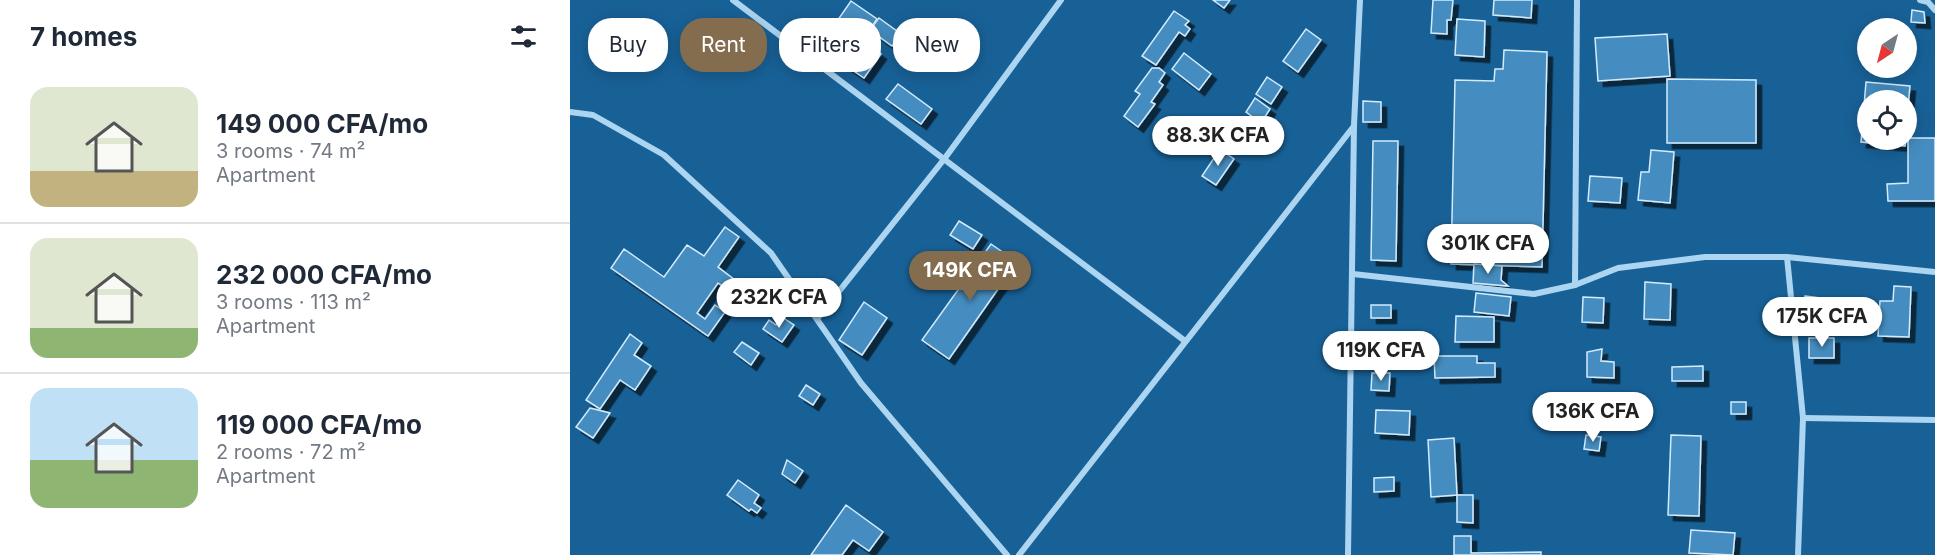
<!DOCTYPE html>
<html lang="en">
<head>
<meta charset="utf-8">
<style>
	:root { --surface:#fff; --page:#f2f2f3; --text:#1f2937; --muted:#747a83; --line:#e0e1e3; --accent:#846d4f }
	body { margin:0; font-family:Inter,sans-serif; background:var(--page); color:var(--text); height:100vh; display:flex; flex-direction:column; font-size:22px; white-space:nowrap }
	* { box-sizing:border-box; margin:0 }
	p { font-size:20px; color:var(--muted) }
	.icon { flex:none; width:33px; height:33px; fill:none; stroke:currentColor; stroke-width:2; stroke-linecap:round; stroke-linejoin:round }
	.map { position:relative; flex:1; overflow:hidden }
	.side { display:flex; flex-direction:column; background:var(--surface); width:570px }
	.side>* { flex:none }
	.guide { position:absolute; left:18px; top:18px; width:570px; height:54px; display:flex; gap:12px }
	.needle { width:39px; rotate:216deg }
	.tools { position:absolute; left:1287px; top:18px; display:grid; gap:12px }
	.tools a { display:grid; place-items:center; width:60px; height:60px; border-radius:50%; background:var(--surface); box-shadow:0 3px 15px #0003; font-size:30px }
	.price { position:absolute; translate:-50% -51px; padding:0 14px; border-radius:21px; background:#fff; color:#222; font-size:20px; line-height:39px; filter:drop-shadow(0 2px 3px #0008) }
	.price::after { content:''; position:absolute; left:50%; top:36px; width:18px; height:14px; margin-left:-9px; background:inherit; clip-path:polygon(0 0,100% 0,50% 100%) }
	.price.selected { background:var(--accent); color:#fff }
	ul { padding:0; list-style:none }
	li { display:flex; align-items:center; gap:18px; height:150px; padding:0 30px }
	li+li { border-top:2px solid var(--line) }
	li span { display:grid; place-items:center; flex:none; width:168px; height:120px; border-radius:18px; color:#555 }
	li>.icon { margin-inline-start:auto }
	span .icon { width:72px; height:72px; fill:#fffc; stroke-width:1 }
	li b { font-size:26px }
	h2 { display:flex; justify-content:space-between; align-items:center; height:72px; padding:0 30px; font-size:26px }
	.tag { padding:0 21px; border-radius:24px; background:var(--surface); box-shadow:0 3px 15px #0003; font-size:21px; line-height:54px }
	.tag.selected { background:var(--accent); color:#fff }
	main { display:flex; flex:1; min-height:0 }
	.map>svg:first-child { display:block }
	.building { fill:#458dc0; stroke:#d3ebfc; stroke-width:1.5; filter:url(#shadow) }
	.lines { fill:none; stroke-linecap:round; stroke-linejoin:round }
	.street { stroke:#acd5f1; stroke-width:6 }
</style>
</head>
<body>
<main>
<section class="side">
<h2>7 homes<svg class="icon" aria-label="filters" viewBox="0 0 24 24"><path d="M4 7h16M4 17h16"/><circle cx="9" cy="7" r="2"/><circle cx="15" cy="17" r="2"/></svg></h2>
<ul>
<li><span style="background:linear-gradient(#dfe7d0 70%,#c2b280 0)"><svg class="icon" aria-label="home" viewBox="0 0 24 24"><path d="M3 11l9-7 9 7M6 9v11h12V9"/></svg></span><div><b>149 000 CFA/mo</b><p>3 rooms · 74 m²</p><p>Apartment</p></div></li>
<li><span style="background:linear-gradient(#dfe7d0 75%,#8fb573 0)"><svg class="icon" aria-label="home" viewBox="0 0 24 24"><path d="M3 11l9-7 9 7M6 9v11h12V9"/></svg></span><div><b>232 000 CFA/mo</b><p>3 rooms · 113 m²</p><p>Apartment</p></div></li>
<li><span style="background:linear-gradient(#bfe0f5 60%,#8fb573 0)"><svg class="icon" aria-label="home" viewBox="0 0 24 24"><path d="M3 11l9-7 9 7M6 9v11h12V9"/></svg></span><div><b>119 000 CFA/mo</b><p>2 rooms · 72 m²</p><p>Apartment</p></div></li>
</ul>
</section>
<div class="map">
<svg width="1365" height="555" viewBox="0 0 1365 555">
	<defs>
		<filter id="shadow"><feDropShadow dx="5.5" dy="5.5" stdDeviation="0" flood-color="#0009"/></filter>
	</defs>
	<rect width="100%" height="100%" fill="#186197"/>
	<!-- building -->
	<g class="building">
		<polygon points="643,0 660,0 654,8"/>
		<polygon points="863,0 883,0 881,20 877,20 877,34 861,33"/>
		<polygon points="924,0 962,0 961,18 923,15"/>
		<polygon points="281,1 307,19 292,40 311,54 294,78 249,47"/>
		<polygon points="1342,10 1354,12 1355,23 1341,22"/>
		<polygon points="604,11 619,21 615,25 620,29 615,36 609,32 586,65 572,56"/>
		<polygon points="309,18 331,34 322,46 300,30"/>
		<polygon points="887,19 915,21 914,57 885,55"/>
		<polygon points="736,29 751,40 728,72 713,61"/>
		<polygon points="1097,34 1100,76 1028,81 1025,38"/>
		<polygon points="934,50 977,52 972,267 881,264 885,80 924,81 925,69 933,69"/>
		<polygon points="614,53 641,74 629,90 602,69"/>
		<polygon points="582,68 589,68 595,73 589,82 593,85 581,102 585,104 568,127 554,116 570,94 565,91"/>
		<polygon points="697,77 712,87 701,104 686,94"/>
		<polygon points="1097,79 1186,80 1186,143 1097,143"/>
		<polygon points="1296,82 1340,86 1336,128 1336,100 1298,100 1298,140 1336,140 1335,146 1291,142"/>
		<polygon points="328,84 362,109 351,124 316,99"/>
		<polygon points="685,98 700,109 691,123 676,112"/>
		<polygon points="793,101 811,102 811,122 793,122"/>
		<polygon points="1338,138 1365,138 1365,201 1318,201 1317,184 1338,183"/>
		<polygon points="803,141 828,141 826,261 801,260"/>
		<polygon points="650,149 664,159 646,185 632,176"/>
		<polygon points="1081,150 1104,152 1100,203 1068,200 1071,172 1079,172"/>
		<polygon points="1020,176 1052,178 1050,203 1018,201"/>
		<polygon points="389,221 412,235 403,249 380,235"/>
		<polygon points="155,227 169,237 148,267 165,280 158,290 148,283 127,313 135,319 145,305 155,312 138,336 41,268 54,249 94,277 117,245 134,256"/>
		<polygon points="421,244 447,262 379,359 352,340"/>
		<polygon points="904,264 932,266 931,280 938,286 903,283"/>
		<polygon points="169,282 190,299 181,310 165,297 169,293 164,289"/>
		<polygon points="1075,282 1101,284 1100,320 1074,319"/>
		<polygon points="1324,286 1341,287 1339,337 1308,336 1310,301 1323,301"/>
		<polygon points="906,293 941,297 939,316 904,312"/>
		<polygon points="1235,296 1250,298 1249,311 1233,310"/>
		<polygon points="1013,297 1034,298 1033,323 1012,322"/>
		<polygon points="294,302 317,318 292,355 269,340"/>
		<rect x="801" y="305" width="20" height="13"/>
		<polygon points="886,316 924,317 924,342 885,342"/>
		<polygon points="212,317 224,325 212,342 193,329 199,320 206,325"/>
		<polygon points="60,334 72,343 64,355 81,366 65,390 50,380 30,409 16,400"/>
		<polygon points="819,338 820,363 802,364 800,339"/>
		<rect x="1239" y="338" width="25" height="20"/>
		<polygon points="172,342 189,353 181,365 164,352"/>
		<polygon points="1032,349 1031,361 1044,362 1044,378 1017,377 1017,352"/>
		<polygon points="864,356 907,356 907,363 925,363 925,377 865,378"/>
		<polygon points="1133,366 1133,381 1102,381 1102,367"/>
		<polygon points="802,373 820,373 819,391 801,390"/>
		<polygon points="236,385 250,394 243,405 229,396"/>
		<rect x="1161" y="402" width="15" height="12"/>
		<polygon points="20,408 40,413 23,438 6,427"/>
		<polygon points="806,410 840,411 839,435 805,433"/>
		<polygon points="1016,435 1031,437 1029,451 1014,449"/>
		<polygon points="1101,435 1131,436 1129,516 1098,515"/>
		<polygon points="884,438 887,495 861,497 858,440"/>
		<polygon points="217,460 233,471 225,483 212,474"/>
		<polygon points="824,477 824,491 804,492 804,478"/>
		<polygon points="168,480 189,495 184,503 191,508 187,513 181,509 179,511 157,495"/>
		<polygon points="887,495 903,495 903,523 887,522"/>
		<polygon points="276,505 313,532 299,551 283,540 272,555 241,555"/>
		<polygon points="1121,530 1165,533 1163,555 1119,553"/>
		<polygon points="884,536 901,536 901,553 971,552 971,555 884,555"/>
	</g>
	<g class="lines">
		<!-- street -->
		<g class="street">
			<polyline points="163,0 615,341"/>
			<polyline points="1350,0 1358,2 1365,10"/>
			<polyline points="0,112 23,115 94,155 201,253 291,383 437,555"/>
			<polyline points="1217,257 1233,418 1228,555"/>
			<polyline points="783,274 964,294 1005,285 1048,268 1135,257 1217,257 1365,272"/>
			<polyline points="1005,285 1007,0"/>
			<polyline points="247,319 375,158 491,0"/>
			<polyline points="1233,418 1365,420"/>
			<polyline points="449,555 784,126"/>
			<polyline points="778,555 784,125 790,0"/>
		</g>
	</g>
</svg>
<div class="tools">
<a><svg class="needle" viewBox="-14 -14 28 28"><path d="M0-13l5 13h-10z" fill="#e53935"/><path d="M0 13l5-13h-10z" fill="#747a83"/></svg></a>
<a><svg class="icon" aria-label="locate" viewBox="0 0 24 24"><circle cx="12" cy="12" r="6"/><path d="M12 2v4M12 18v4M2 12h4M18 12h4"/></svg></a>
</div>
<b class="price" style="left:648px;top:167px">88.3K CFA</b>
<b class="price" style="left:918px;top:275px">301K CFA</b>
<b class="price selected" style="left:400px;top:302px">149K CFA</b>
<b class="price" style="left:209px;top:329px">232K CFA</b>
<b class="price" style="left:1252px;top:348px">175K CFA</b>
<b class="price" style="left:811px;top:382px">119K CFA</b>
<b class="price" style="left:1023px;top:443px">136K CFA</b>
<div class="guide">
<a class="tag">Buy</a>
<a class="tag selected">Rent</a>
<a class="tag">Filters</a>
<a class="tag">New</a>
</div>
</div>
</main>
</body>
</html>
